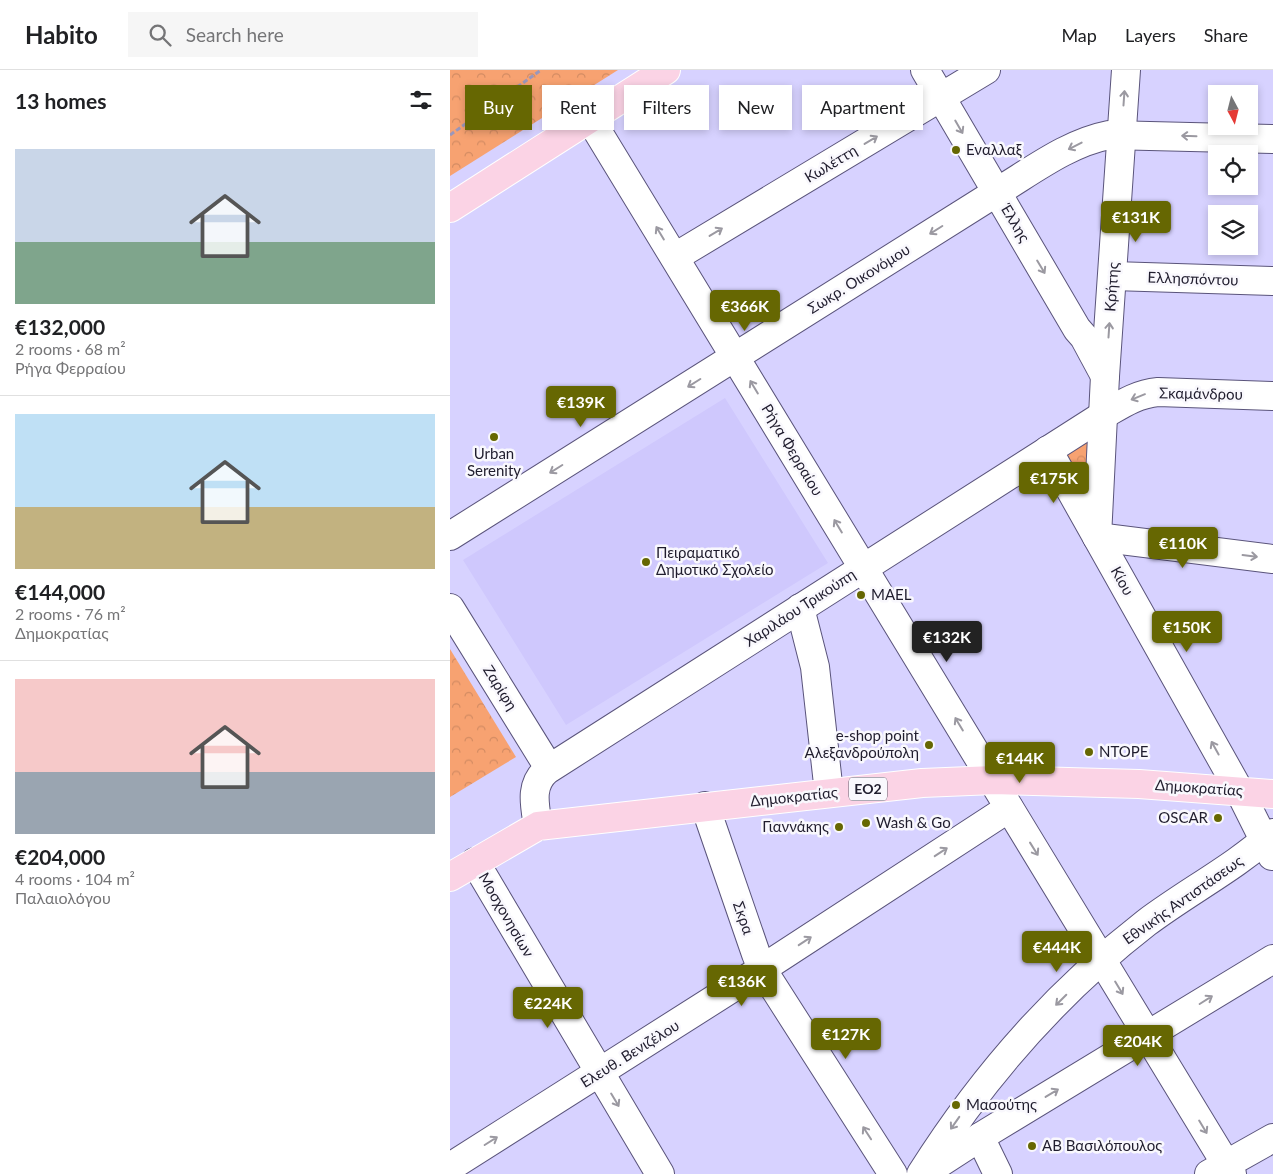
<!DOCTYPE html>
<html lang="en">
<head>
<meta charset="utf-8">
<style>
	:root { --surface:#fff; --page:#f6f6f6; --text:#202124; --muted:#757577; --line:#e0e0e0; --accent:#666702 }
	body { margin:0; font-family:Lato,sans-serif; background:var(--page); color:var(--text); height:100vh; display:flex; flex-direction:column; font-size:19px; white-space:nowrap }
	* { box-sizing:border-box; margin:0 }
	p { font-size:16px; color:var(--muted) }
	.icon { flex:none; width:28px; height:28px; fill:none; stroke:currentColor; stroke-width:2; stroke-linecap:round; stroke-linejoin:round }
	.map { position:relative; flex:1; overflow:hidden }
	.panel { display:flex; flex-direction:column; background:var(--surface); width:450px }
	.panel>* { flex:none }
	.guide { position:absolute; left:15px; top:15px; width:475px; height:45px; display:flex; gap:10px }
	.needle { width:32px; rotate:173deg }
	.tools { position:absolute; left:758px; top:15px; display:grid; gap:10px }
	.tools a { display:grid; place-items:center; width:50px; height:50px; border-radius:0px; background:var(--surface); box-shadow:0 2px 8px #0003; font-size:25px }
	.price { position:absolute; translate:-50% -42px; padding:0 11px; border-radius:5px; background:var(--accent); color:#fff; font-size:16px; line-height:32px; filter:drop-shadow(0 1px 2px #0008) }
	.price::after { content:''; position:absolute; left:50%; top:30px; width:15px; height:11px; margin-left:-8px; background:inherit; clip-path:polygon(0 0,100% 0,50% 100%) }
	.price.current { background:#222; color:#fff }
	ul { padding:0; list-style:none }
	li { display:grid; align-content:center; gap:10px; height:265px; padding:0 15px }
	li+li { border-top:1px solid var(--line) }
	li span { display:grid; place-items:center; height:155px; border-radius:0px; color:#555 }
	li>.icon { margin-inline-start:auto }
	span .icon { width:90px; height:90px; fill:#fffc; stroke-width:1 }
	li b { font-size:21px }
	h2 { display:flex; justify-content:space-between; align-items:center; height:60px; padding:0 15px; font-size:21px }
	.tag { padding:0 18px; border-radius:0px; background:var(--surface); box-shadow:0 2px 8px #0003; font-size:18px; line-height:45px }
	.tag.current { background:var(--accent); color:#fff }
	header { display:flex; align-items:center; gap:30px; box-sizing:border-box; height:70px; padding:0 25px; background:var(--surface); border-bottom:1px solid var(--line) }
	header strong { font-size:24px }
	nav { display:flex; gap:28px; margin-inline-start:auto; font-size:18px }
	.search { width:350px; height:45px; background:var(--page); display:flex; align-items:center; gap:12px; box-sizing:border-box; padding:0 18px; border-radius:0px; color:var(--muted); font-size:19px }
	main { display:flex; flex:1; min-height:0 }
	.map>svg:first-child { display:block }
	.built { fill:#cfc8fd }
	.park { fill:url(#park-crowns) }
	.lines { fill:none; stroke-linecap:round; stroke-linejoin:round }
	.minor-casing { stroke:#5a547b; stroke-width:30 }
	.major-casing { stroke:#fff; stroke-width:30 }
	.path { stroke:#9b97bb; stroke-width:3; stroke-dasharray:5 2.5; stroke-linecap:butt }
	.minor { stroke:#fff; stroke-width:28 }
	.major { stroke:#fbd3e5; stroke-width:28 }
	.oneway { stroke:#9b99a1 }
	.poi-dot { fill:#666702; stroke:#f9f8fd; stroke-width:2 }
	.labels { text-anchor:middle; stroke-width:5; stroke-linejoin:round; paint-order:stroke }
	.shield { fill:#f9f8fd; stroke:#615f6c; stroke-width:1 }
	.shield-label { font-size:14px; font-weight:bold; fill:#201d2e }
	.poi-label { font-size:15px; fill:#201d2e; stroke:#f9f8fd; text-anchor:start }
	.street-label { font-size:15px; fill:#201d2e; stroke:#f9f8fd }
</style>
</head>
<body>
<header>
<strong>Habito</strong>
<div class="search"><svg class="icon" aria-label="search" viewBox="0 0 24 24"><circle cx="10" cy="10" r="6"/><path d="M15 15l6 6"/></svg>Search here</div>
<nav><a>Map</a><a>Layers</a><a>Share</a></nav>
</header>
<main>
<section class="panel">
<h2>13 homes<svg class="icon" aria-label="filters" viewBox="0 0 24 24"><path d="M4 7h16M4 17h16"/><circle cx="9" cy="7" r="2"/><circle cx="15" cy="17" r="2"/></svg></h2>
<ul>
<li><span style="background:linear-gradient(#c9d6e8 60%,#7fa58c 0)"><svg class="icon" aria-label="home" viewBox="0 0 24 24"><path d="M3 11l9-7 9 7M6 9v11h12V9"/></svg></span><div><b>€132,000</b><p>2 rooms · 68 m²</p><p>Ρήγα Φερραίου</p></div></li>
<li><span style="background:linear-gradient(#bfe0f5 60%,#c2b280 0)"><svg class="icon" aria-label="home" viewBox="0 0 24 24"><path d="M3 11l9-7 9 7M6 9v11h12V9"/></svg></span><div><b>€144,000</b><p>2 rooms · 76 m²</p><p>Δημοκρατίας</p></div></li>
<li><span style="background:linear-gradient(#f6c9c9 60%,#9aa5b1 0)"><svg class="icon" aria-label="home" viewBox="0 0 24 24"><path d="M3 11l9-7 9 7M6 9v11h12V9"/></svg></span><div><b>€204,000</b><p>4 rooms · 104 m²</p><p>Παλαιολόγου</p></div></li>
</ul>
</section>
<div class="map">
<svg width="823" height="1104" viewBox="0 0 823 1104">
	<defs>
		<pattern id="park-crowns" width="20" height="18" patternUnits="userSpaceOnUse" patternTransform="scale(1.25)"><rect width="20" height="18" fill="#f7a271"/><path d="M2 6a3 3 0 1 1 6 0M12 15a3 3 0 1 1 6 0" fill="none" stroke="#d38b62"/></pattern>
	</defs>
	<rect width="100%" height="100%" fill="#d7d2ff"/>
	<!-- built -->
	<polygon class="built" points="275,328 378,493 116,655 13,490"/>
	<!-- park -->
	<g class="park">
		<polygon points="0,0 168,0 0,106"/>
		<polygon points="647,358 642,442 605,382"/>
		<polygon points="0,579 66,687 0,727"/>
	</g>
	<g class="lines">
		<defs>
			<g id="minor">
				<polyline points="475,0 627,259 634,267 655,306"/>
				<polyline points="140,49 782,1104"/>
				<polyline points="225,187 536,0"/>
				<polyline points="663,206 823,211"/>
				<polyline points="598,380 789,720 822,786"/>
				<path d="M0,466L547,122C582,101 618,73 659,65L823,69"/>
				<polyline points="647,467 655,306 676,0"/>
				<polyline points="647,467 823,489"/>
				<polyline points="0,538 99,698"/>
				<polyline points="350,538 365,597 379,723"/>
				<polyline points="255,736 306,884 312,899 443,1104"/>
				<path d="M88,756C85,736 79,715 97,700L655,344C672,334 687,324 708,322L823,326"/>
				<polyline points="25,792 210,1104"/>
				<polyline points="530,1067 548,1104"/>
				<polyline points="0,1097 312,899 559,738"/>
				<polyline points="479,1100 530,1067 823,889"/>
				<path d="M471,1104C531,1009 607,922 696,853C737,822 784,798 823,763"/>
				<polyline points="759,1104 823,1068"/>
			</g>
			<g id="major">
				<polyline points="0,138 216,0"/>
				<polyline points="0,807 88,756 472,713 544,710 689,714 823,724"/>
			</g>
		</defs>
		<!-- minor casing -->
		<use href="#minor" class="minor-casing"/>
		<!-- major casing -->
		<use href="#major" class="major-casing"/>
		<!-- path -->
		<polyline class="path" points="0,65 91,0"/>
		<!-- minor -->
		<use href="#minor" class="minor"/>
		<!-- major -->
		<use href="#major" class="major"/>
	</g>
	<!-- one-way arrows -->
	<defs><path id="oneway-shaft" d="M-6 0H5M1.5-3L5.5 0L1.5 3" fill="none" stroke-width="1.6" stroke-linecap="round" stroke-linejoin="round" transform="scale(1.25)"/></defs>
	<g class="oneway">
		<use href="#oneway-shaft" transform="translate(674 28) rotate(-86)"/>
		<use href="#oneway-shaft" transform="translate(509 57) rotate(60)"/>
		<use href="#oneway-shaft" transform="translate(739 66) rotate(-178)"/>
		<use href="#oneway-shaft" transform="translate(421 70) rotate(-31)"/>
		<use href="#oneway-shaft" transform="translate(625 76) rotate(153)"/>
		<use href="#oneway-shaft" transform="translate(486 160) rotate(148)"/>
		<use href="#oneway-shaft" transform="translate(266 162) rotate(-31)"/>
		<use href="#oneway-shaft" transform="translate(210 163) rotate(-121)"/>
		<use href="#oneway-shaft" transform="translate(591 197) rotate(59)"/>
		<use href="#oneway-shaft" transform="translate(659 260) rotate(-86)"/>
		<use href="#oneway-shaft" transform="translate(244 313) rotate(148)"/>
		<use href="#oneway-shaft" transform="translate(304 317) rotate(-121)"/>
		<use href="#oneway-shaft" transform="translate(688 327) rotate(158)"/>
		<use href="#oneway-shaft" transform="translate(106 399) rotate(148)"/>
		<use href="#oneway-shaft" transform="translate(388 456) rotate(-121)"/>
		<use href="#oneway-shaft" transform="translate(800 486) rotate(7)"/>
		<use href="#oneway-shaft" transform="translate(509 654) rotate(-121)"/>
		<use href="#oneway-shaft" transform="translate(765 678) rotate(-119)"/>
		<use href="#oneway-shaft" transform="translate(584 779) rotate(58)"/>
		<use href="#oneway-shaft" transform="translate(491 782) rotate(-33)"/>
		<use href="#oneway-shaft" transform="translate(355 871) rotate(-33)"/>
		<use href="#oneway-shaft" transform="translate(669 918) rotate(59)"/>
		<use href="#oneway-shaft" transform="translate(611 930) rotate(135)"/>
		<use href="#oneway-shaft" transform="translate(756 930) rotate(-32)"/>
		<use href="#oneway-shaft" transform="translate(602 1023) rotate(-31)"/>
		<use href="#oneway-shaft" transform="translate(165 1030) rotate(59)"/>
		<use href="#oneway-shaft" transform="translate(505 1053) rotate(125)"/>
		<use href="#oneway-shaft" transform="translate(753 1057) rotate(59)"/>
		<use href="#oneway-shaft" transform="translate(417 1063) rotate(-123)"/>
		<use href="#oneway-shaft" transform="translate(41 1071) rotate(-32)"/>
	</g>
	<!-- markers -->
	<g class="poi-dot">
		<circle cx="506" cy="80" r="5"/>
		<circle cx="44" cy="367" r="5"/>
		<circle cx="196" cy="492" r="5"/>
		<circle cx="411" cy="525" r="5"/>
		<circle cx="479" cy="675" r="5"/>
		<circle cx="639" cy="682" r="5"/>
		<circle cx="768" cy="748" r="5"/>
		<circle cx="416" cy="753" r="5"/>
		<circle cx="389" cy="757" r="5"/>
		<circle cx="506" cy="1035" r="5"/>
		<circle cx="582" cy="1076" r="5"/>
	</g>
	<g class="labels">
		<!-- shield labels -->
		<rect class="shield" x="399" y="707.5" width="38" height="23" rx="4"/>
		<g class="shield-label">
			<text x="418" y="724">ΕΟ2</text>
		</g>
		<!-- poi labels -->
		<g class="poi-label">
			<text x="516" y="85">Εναλλαξ</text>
			<text x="44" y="389" text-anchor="middle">Urban<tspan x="44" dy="17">Serenity</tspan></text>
			<text x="206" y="488">Πειραματικό<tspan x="206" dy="17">Δημοτικό Σχολείο</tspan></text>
			<text x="421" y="530">MAEL</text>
			<text x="469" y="671" text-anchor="end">e-shop point<tspan x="469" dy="17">Αλεξανδρούπολη</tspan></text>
			<text x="649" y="687">ΝΤΟΡΕ</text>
			<text x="758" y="753" text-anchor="end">OSCAR</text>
			<text x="426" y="758">Wash &amp; Go</text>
			<text x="379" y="762" text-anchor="end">Γιαννάκης</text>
			<text x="516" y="1040">Μασούτης</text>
			<text x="592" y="1081">ΑΒ Βασιλόπουλος</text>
		</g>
		<!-- street labels -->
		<g class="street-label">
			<text transform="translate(381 94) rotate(-31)" y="5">Κωλέττη</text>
			<text transform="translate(565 153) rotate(59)" y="5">Έλλης</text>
			<text transform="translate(409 209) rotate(-32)" y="5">Σωκρ. Οικονόμου</text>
			<text transform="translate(743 209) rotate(2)" y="5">Ελλησπόντου</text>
			<text transform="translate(662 217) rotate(-86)" y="5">Κρήτης</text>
			<text transform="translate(751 324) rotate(1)" y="5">Σκαμάνδρου</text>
			<text transform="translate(342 380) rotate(59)" y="5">Ρήγα Φερραίου</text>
			<text transform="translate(672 511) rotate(61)" y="5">Κίου</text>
			<text transform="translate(350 538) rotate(-33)" y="5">Χαριλάου Τρικούπη</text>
			<text transform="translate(50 618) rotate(58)" y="5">Ζαρίφη</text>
			<text transform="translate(749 718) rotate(4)" y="5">Δημοκρατίας</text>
			<text transform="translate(344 727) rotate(-6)" y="5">Δημοκρατίας</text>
			<text transform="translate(733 830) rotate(-35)" y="5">Εθνικής Αντιστάσεως</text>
			<text transform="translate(56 845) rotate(60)" y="5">Μοσχονησίων</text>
			<text transform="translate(293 848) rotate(71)" y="5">Σκρα</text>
			<text transform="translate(180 984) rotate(-32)" y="5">Ελευθ. Βενιζέλου</text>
		</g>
	</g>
</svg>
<div class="tools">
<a><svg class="needle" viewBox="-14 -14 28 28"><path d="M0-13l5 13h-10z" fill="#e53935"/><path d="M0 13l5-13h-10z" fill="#757577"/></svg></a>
<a><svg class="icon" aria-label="locate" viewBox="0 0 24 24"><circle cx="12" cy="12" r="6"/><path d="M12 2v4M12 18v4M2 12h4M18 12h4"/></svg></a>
<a><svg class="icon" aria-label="layers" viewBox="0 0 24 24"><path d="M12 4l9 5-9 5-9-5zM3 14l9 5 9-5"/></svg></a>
</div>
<b class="price" style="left:686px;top:173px">€131K</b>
<b class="price" style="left:295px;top:262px">€366K</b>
<b class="price" style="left:131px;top:358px">€139K</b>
<b class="price" style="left:604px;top:434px">€175K</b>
<b class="price" style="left:733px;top:499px">€110K</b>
<b class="price" style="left:737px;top:583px">€150K</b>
<b class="price current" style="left:497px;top:593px">€132K</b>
<b class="price" style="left:570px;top:714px">€144K</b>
<b class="price" style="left:607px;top:903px">€444K</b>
<b class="price" style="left:292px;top:937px">€136K</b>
<b class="price" style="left:98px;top:959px">€224K</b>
<b class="price" style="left:396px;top:990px">€127K</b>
<b class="price" style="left:688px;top:997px">€204K</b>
<div class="guide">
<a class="tag current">Buy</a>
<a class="tag">Rent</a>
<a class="tag">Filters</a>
<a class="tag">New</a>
<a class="tag">Apartment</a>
</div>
</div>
</main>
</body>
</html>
